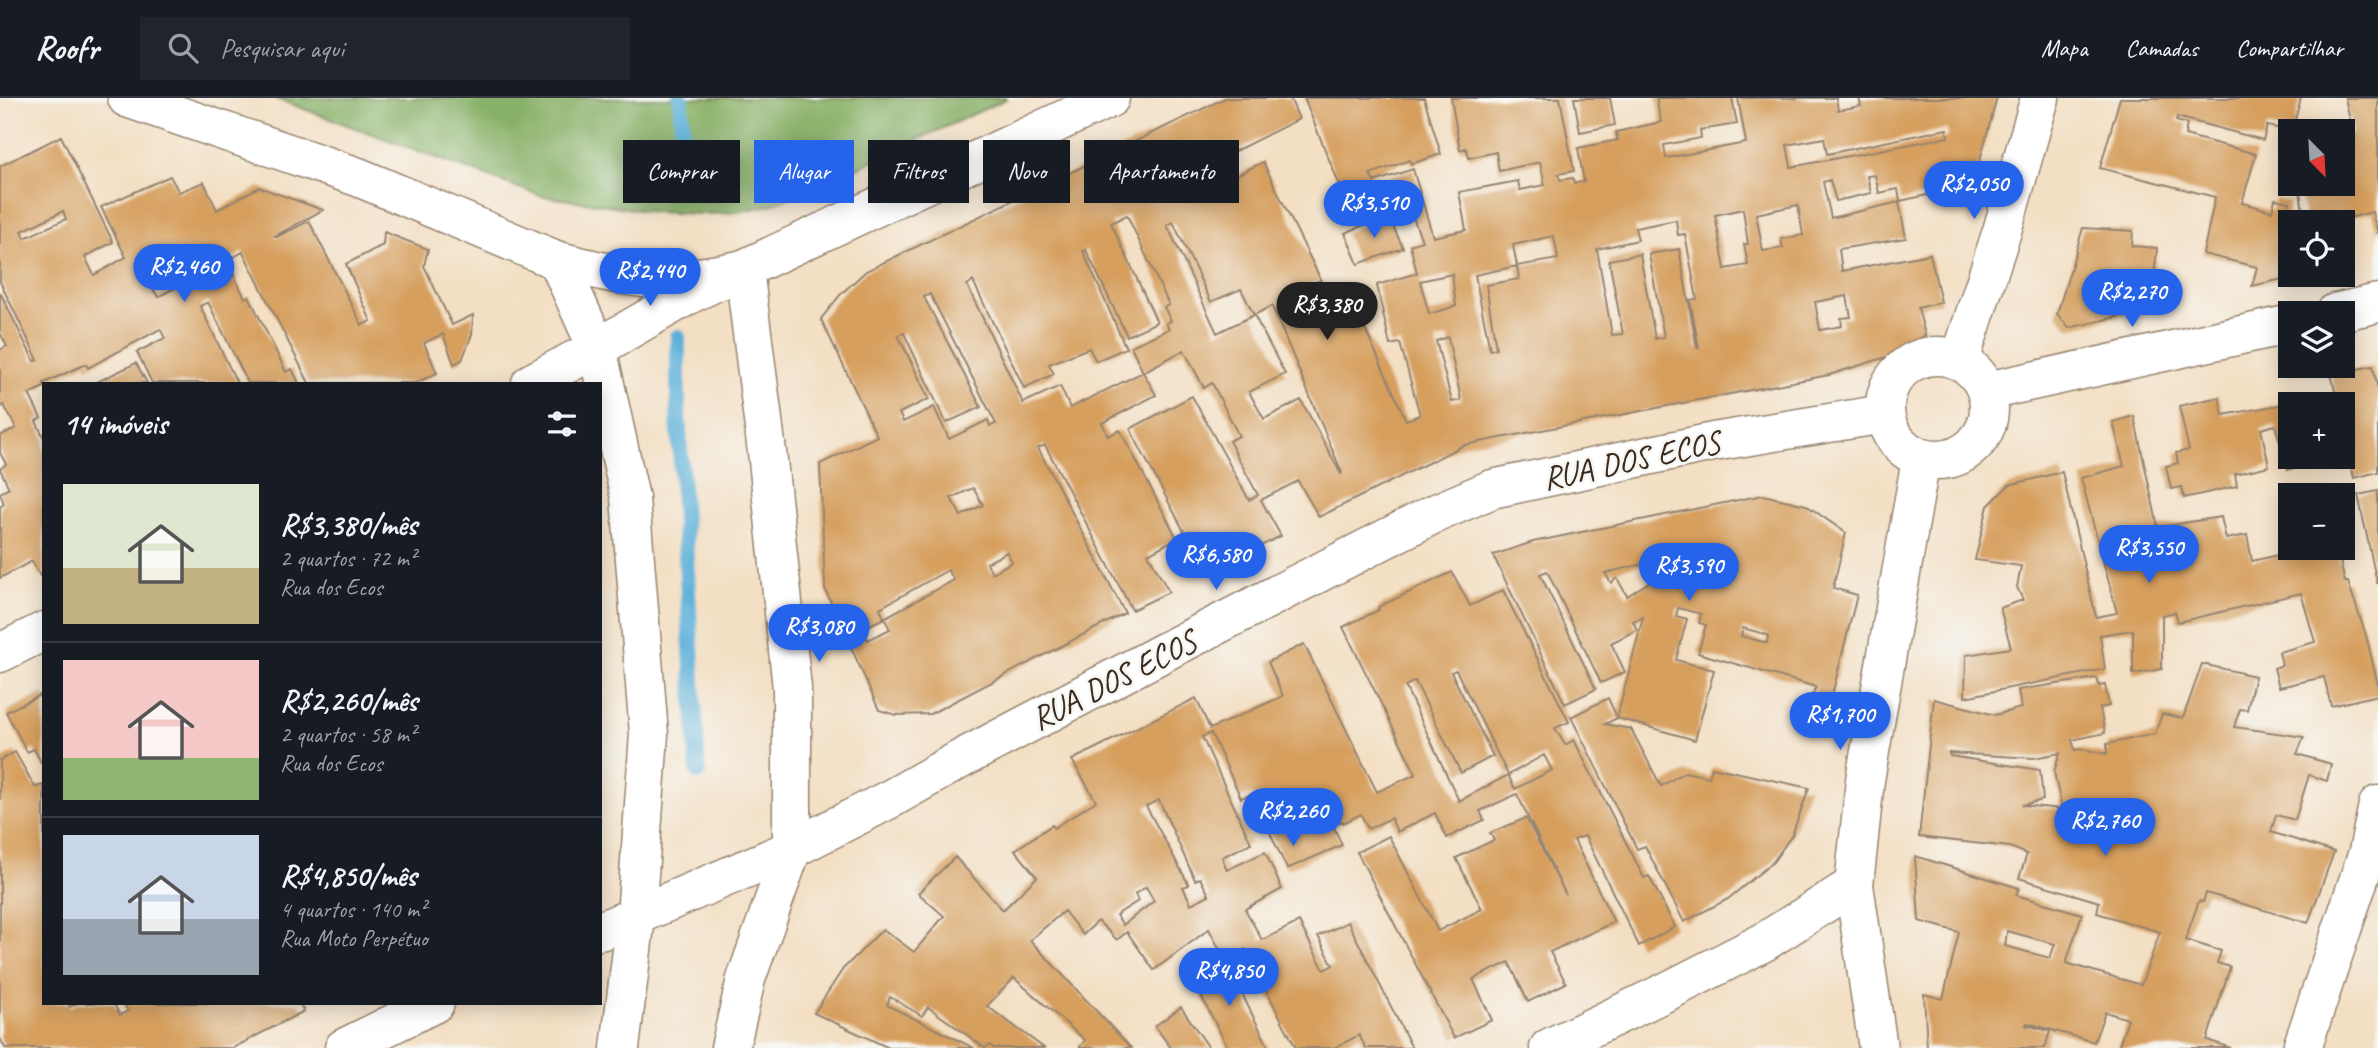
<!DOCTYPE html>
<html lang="pt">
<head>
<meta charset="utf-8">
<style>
	:root { --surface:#171b24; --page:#20242c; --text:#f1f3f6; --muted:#9ea1a6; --line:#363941; --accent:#2563eb }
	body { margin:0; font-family:Caveat,sans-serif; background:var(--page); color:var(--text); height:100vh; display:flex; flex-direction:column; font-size:26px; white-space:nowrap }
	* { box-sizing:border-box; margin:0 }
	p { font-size:23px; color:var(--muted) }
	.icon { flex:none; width:38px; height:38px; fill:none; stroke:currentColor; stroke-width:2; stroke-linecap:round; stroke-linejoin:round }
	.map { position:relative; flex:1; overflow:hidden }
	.details { position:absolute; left:42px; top:284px; width:560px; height:623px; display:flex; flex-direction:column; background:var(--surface); border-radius:0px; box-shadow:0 4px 18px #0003 }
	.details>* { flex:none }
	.banner { position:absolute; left:623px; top:42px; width:665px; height:63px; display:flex; gap:14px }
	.needle { width:46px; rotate:156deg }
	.fabs { position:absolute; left:2278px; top:21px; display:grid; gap:14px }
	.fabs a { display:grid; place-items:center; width:77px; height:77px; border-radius:0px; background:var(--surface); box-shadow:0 4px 18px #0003; font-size:35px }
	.price { position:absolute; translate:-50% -60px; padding:0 16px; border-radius:24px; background:var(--accent); color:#fff; font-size:23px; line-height:46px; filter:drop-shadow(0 2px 4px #0008) }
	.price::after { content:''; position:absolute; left:50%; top:42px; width:21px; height:16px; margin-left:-10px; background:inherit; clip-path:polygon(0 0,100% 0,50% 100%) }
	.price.selected { background:#222; color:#fff }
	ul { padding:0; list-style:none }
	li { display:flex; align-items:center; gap:21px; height:175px; padding:0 21px }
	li+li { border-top:2px solid var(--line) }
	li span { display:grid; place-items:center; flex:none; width:196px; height:140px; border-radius:0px; color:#555 }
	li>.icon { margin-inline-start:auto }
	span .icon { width:84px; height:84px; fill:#fffc; stroke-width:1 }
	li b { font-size:30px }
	h2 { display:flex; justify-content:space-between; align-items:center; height:84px; padding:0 21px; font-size:30px }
	.pill { padding:0 24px; border-radius:0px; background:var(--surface); box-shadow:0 4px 18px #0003; font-size:24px; line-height:63px }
	.pill.selected { background:var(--accent); color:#fff }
	header { display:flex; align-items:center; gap:42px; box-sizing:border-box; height:98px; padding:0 35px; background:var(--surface); border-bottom:2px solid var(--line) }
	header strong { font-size:33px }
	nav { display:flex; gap:38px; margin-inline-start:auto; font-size:24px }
	.search { width:490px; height:63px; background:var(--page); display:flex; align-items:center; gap:18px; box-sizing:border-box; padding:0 24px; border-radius:0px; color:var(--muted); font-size:26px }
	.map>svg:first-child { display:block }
	.forest { fill:#88b167; stroke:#626e42; stroke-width:2 }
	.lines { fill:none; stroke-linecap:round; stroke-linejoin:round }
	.stream { stroke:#5db1d9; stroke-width:16 }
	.building { fill:#d69f5d; fill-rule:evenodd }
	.minor-casing { stroke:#978470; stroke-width:41 }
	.minor { stroke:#fff; stroke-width:38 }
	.labels { text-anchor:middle; stroke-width:5; stroke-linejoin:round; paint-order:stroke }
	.street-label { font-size:33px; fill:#3b2a1e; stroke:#f6f6f2 }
</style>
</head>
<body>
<header>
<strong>Roofr</strong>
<div class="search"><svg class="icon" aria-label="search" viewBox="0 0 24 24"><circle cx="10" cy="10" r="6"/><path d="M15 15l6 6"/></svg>Pesquisar aqui</div>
<nav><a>Mapa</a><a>Camadas</a><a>Compartilhar</a></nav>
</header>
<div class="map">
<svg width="2378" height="950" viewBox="0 0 2378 950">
	<rect width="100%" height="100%" fill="#f6f6f2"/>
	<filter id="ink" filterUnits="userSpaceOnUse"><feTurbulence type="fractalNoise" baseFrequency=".0143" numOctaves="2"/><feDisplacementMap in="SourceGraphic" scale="14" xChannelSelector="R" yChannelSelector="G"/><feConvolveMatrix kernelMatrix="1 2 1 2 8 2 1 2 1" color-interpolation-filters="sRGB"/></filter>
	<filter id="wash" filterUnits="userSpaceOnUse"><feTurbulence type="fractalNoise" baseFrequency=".00686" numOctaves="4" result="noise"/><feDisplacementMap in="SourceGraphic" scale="28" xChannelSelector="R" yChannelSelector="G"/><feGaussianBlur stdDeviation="1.57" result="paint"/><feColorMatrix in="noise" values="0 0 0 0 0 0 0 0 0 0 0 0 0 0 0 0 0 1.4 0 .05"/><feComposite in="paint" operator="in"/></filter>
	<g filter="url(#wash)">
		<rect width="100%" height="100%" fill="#f3dfc3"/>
		<!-- forest -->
		<polygon class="forest" points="274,0 1008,0 822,86 771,107 731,115 702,116 655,114 541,98"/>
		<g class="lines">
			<!-- stream -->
			<g class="stream">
				<polyline points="680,0 683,39"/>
				<polyline points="678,239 678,316 698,674"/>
			</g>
		</g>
		<g id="blocks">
			<!-- building -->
			<g class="building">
				<path d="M1225,0H1290L1299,21L1225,58L1235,78L1263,64L1321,182L1289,194L1291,198L1303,192L1311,207L1347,191L1406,322L1420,317L1400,245L1390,247L1377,187L1417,175L1410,147L1422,143L1406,101L1386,112L1378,93L1347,106L1304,0H1424L1441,56L1411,66L1410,62L1370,76L1374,84L1413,71L1433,139L1466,132L1459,94L1518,83L1520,92L1545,87L1540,64L1499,73L1496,54L1469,60L1466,50L1460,52L1451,0H1560L1574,73L1558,76L1560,82L1573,80L1574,85L1584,84L1578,50L1618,42L1616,34L1661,24L1656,0H1732L1737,26L1700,32L1701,40L1664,47L1666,60L1746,45L1738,0H1836L1838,12L1861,8L1859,0H1997L1973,87L1900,103L1898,91L1879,95L1875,77L1867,78L1871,95L1836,103L1830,82L1823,84L1831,120L1899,104L1906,140L1839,151L1842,173L1930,156L1941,204L1918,210L1925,237L1893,257L1829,277L1464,347L1319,419L1298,383L1261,402L1281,438L1206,475L1130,331L1192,298L1249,402L1258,397L1229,343L1239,338L1212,285L1204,290L1184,252L1143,274L1131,248L1169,231L1166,225L1171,223L1164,209L1169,207L1127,117L1111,125L1157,224L1127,238L1086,152L1083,153L1126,250L1096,263L1089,250L1049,266L1054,276L1024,290L973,183L967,187L1023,305L1060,288L1070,310L1143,274L1156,297L1102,325L1108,338L1120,332L1177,440L1148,456L1169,494L1132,512L1045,347L1038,350L1125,515L930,616L896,617L879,612L825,491L820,366L877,338L821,221L841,196L866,173ZM1947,31L1948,39L1791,69L1787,47L1824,40L1827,56ZM1798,107L1803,137L1781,141L1783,150L1763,153L1756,116ZM1743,111L1748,146H1744L1748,167L1725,171L1715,117ZM1676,122L1678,137L1685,136L1697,201L1690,202L1699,250H1697L1679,151L1649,156L1664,239L1655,241L1640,156L1609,162L1623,236L1612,237L1597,151L1638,142L1635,130ZM1173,124L1211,204L1241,191L1254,217L1217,235L1167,127ZM1554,138L1558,161L1517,168L1519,181L1486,187L1496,250L1490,252L1475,177L1517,168L1513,147ZM1452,176L1456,208L1429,216L1420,183ZM930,196L996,326L990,328L988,322L949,341L934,309L903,324L899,315L929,301L898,237L904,235L946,325L981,309L924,199ZM1847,198L1851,219L1841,220L1842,228L1820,232L1815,204ZM1272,208L1342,375L1341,376L1301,302L1264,321L1249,294L1285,276L1254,217ZM1448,239L1461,302L1452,304L1436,243ZM973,390L983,407L961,418L951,400ZM1007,454L1012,464L992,475L987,465ZM948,472L954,482L884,520L890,531L868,542L862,531L884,520L880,510Z"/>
				<polygon points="1574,0 1610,0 1615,27 1580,34"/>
				<polygon points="2120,0 2301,0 2292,33 2267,28 2263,42 2177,19 2176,23 2187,26 2185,37 2256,56 2242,105 2272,113 2275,101 2290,104 2287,118 2304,121 2299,86 2343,86 2343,37 2353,35 2345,0 2378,0 2378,136 2372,114 2334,124 2291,124 2291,177 2296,178 2252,188 2257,169 2203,156 2215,99 2100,70"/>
				<path d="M61,38L113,144L85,159L94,177L126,159L101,109L170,78L179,94L204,84L217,112L259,89L323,112L275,138L277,139L309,123L362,227L371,223L346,166L383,147L384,134L428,151L424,168L452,227L473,217L472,236L462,262L454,266L443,236L424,245L437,275L416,285H309L243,154L227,163L245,200L249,198L286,274L292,271L299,285H248L208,204L200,208L237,285H152L137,254L165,240L160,231L88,270L86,266L44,285V289L29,296L41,320L36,323L44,340V476L40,478L32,463L0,480V409L4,406L0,395L9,390L0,371L6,366L0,355V338L16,330L4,307L0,310V252L7,248L0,235V194L34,263L38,262L0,184V68ZM63,113L66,121L25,140L22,133ZM217,160L220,166L158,199L152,189L175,176L178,181Z"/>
				<polygon points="1388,117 1403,150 1358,166 1345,135"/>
				<polygon points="2083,130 2133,133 2132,148 2157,150 2151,211 2069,230 2057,216"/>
				<polygon points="136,265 147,285 95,285"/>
				<polygon points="2373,268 2378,292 2378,374 2354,380 2343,332 2343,306 2338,306 2331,276"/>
				<polygon points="2219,299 2223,317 2301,303 2302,306 2291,306 2291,359 2319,359 2320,362 2288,372 2275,327 2261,331 2269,368 2235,376 2237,388 2184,400 2182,389 2171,391 2166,368 2178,365 2176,355 2189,352 2179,308"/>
				<polygon points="2134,318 2158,429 2221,419 2226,441 2247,437 2252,463 2308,450 2337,450 2345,484 2348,484 2366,537 2378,587 2378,597 2331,608 2324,579 2279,589 2274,570 2282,567 2279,554 2315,544 2301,495 2178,524 2175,514 2162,517 2162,571 2133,576 2133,532 2100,537 2105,571 1965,599 1966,557 2011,550 2000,510 2023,502 2017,489 2021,468 1975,462 1988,408 2009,387 2062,374 2096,519 2117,515 2081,380 2124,368 2113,324"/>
				<polygon points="2378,393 2378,485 2377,485 2358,397"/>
				<path d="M1763,397L1806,407L1846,435L1833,490L1857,497L1830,605L1811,600L1816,589L1698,555L1706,527L1699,525L1701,516L1678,510L1676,518L1687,521L1676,562L1714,572L1695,642L1617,620L1643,519L1633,523L1637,532L1611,545L1625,574L1601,585L1547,473L1540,476L1596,591L1565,606L1493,457L1533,444ZM1656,463L1652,482L1627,498L1617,480L1611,485L1605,475ZM1743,530L1768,537L1767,545L1741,538Z"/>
				<path d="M1452,474L1470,508L1503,492L1569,624L1555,630L1565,647L1574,642L1644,780L1649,778L1675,829L1639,848L1585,738L1574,742L1614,824L1550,854L1566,885L1528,904L1509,864L1473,881L1492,922L1454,940L1357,754L1389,738L1438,833L1482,811L1456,760L1494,742L1490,735L1526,720L1566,797L1517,696L1480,713L1484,722L1447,740L1435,715L1397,734L1391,720L1368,731L1361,716L1343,725L1342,723L1333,727L1342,747L1287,771L1252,696L1241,700L1211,635L1202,639L1251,745L1222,759L1227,772L1265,754L1282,791L1245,811L1262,842L1299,824L1324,872L1333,867L1318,838L1348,824L1412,950H1366L1359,937L1334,950H1296L1245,851L1225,862L1209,831L1154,872L1127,834L1117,842L1098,823L1083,837L1064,813L1030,842L1131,950H1079L1085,942L1014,880L987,908L1044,950H993L990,947L985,950L928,909L922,918L890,899L887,907L974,950H889L814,915L843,871L883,831L914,854L944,818L918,795L955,759L1003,812L1037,779L1015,752L1052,727L1054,730L1096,703L1072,662L1196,600L1210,631L1283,598L1268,564L1304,546L1377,694L1416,676L1343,529L1379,512L1378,509ZM1456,572L1508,677L1544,657L1552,672L1515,691L1508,677L1459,703L1405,588L1415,583L1461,675L1493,658L1451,574ZM1159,702L1195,782L1200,780L1209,797L1191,806L1183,789L1189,787L1146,708ZM1146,789L1154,803L1123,827L1116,817L1138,803L1135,796Z"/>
				<path d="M2202,566L2255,578L2247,612L2240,611L2234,629L2304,639L2297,656L2331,666L2327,683L2309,677L2295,722L2276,717L2271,734L2334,754L2308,825L2206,795L2203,804L2199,803L2185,842L2221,853L2217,865L2230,869L2207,942L2231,950H2118L2128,921L2105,914L2094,944L2027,925L2026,927L2050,933L2045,950H1927L1924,896L1943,901L1959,834L1919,823L1915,758L2019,790L2016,797L2082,816L2066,865L2141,887L2160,834L2097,815L2099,804L2019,780L2027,756L2010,749L1919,739L1934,601L1995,617L2021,610L2018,592L2097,580L2099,588L2105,587L2109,608L2100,610L2105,635L2072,642L2075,652L2081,651L2107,656V646L2155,636L2162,616L2183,620ZM1949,655L2034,660L2060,655L2054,674L2062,711L2022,707L2043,702L2040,672L1950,658ZM2007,833L2055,846L2050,860L2005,848Z"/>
				<polygon points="44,595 44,670 34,651 27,654 6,614"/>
				<polygon points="1608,600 1617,620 1605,626 1631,631 1661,688 1685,674 1709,679 1712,669 1809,690 1792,737 1773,764 1728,801 1684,824 1645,748 1637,751 1571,619"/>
				<polygon points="15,654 35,689 44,687 44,905 68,905 70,909 78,905 113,905 120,917 128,913 123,905 299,905 304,913 233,950 5,950 0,940 0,662"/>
				<polygon points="1225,862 1269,950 1228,950 1192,880"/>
				<polygon points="1181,909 1209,950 1171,950 1155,928"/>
			</g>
		</g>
	</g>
	<g filter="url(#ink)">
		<use href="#blocks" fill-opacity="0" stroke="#978470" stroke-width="2"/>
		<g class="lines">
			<defs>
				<g id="minor">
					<polyline points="127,0 358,79 558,163 597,250 630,400 649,636 636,819 620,950"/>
					<path d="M558,163C594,171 632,182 670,181C695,181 720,176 744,171L768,362L792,590V751L746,881L730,950"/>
					<polyline points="2335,215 2378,205"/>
					<circle cx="1937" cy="310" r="52"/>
					<polyline points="1960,262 2002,133 2040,0"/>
					<polyline points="531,285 597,250 692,195 1110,0"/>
					<polyline points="1987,293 2291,226"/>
					<polyline points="0,555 44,533"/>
					<polyline points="600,833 792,751 892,700 961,661 1168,552 1434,416 1492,391 1713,344 1884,316"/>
					<polyline points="344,950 435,905"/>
					<polyline points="1549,950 1668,893 1764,844 1854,787"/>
					<polyline points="1878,950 1854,787 1865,682 1921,361"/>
					<polyline points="2302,950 2368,754 2378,707"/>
				</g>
			</defs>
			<!-- minor casing -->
			<use href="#minor" class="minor-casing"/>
			<!-- minor -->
			<use href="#minor" class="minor"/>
		</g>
	</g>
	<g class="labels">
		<!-- street labels -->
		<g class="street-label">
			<text transform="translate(1631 361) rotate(-12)" y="12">RUA DOS ECOS</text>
			<text transform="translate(1113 581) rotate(-27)" y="12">RUA DOS ECOS</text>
		</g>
	</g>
</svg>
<div class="fabs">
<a><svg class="needle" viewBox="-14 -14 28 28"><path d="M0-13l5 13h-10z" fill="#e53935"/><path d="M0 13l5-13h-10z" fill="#9ea1a6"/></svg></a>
<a><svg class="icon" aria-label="locate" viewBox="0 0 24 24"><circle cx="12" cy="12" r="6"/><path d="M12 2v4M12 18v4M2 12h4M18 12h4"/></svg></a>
<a><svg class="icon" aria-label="layers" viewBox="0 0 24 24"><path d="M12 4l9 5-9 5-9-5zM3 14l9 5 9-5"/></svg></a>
<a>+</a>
<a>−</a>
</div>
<b class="price" style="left:1974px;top:123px">R$2,050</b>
<b class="price" style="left:1374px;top:142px">R$3,510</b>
<b class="price" style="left:184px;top:206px">R$2,460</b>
<b class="price" style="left:650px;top:210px">R$2,440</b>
<b class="price" style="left:2132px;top:231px">R$2,270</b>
<b class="price selected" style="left:1327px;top:244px">R$3,380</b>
<b class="price" style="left:2149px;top:487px">R$3,550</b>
<b class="price" style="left:1216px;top:494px">R$6,580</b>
<b class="price" style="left:1689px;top:505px">R$3,590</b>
<b class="price" style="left:819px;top:566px">R$3,080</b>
<b class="price" style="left:1840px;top:654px">R$1,700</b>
<b class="price" style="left:1293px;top:750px">R$2,260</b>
<b class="price" style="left:2105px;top:760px">R$2,760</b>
<b class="price" style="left:1229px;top:910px">R$4,850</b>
<div class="banner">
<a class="pill">Comprar</a>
<a class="pill selected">Alugar</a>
<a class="pill">Filtros</a>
<a class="pill">Novo</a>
<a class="pill">Apartamento</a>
</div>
<section class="details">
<h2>14 imóveis<svg class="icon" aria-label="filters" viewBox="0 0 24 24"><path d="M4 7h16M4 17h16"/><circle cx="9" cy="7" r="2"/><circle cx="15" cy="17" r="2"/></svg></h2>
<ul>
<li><span style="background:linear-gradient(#dfe7d0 60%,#c2b280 0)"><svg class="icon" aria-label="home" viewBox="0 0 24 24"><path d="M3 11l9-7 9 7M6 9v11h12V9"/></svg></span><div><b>R$3,380/mês</b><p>2 quartos · 72 m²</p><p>Rua dos Ecos</p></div></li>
<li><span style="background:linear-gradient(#f6c9c9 70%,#8fb573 0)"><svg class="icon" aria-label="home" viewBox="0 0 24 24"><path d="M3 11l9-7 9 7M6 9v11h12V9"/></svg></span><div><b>R$2,260/mês</b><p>2 quartos · 58 m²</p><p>Rua dos Ecos</p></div></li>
<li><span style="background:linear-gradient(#c9d6e8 60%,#9aa5b1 0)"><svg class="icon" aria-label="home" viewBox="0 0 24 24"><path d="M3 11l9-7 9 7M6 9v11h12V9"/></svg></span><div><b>R$4,850/mês</b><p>4 quartos · 140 m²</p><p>Rua Moto Perpétuo</p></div></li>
</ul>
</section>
</div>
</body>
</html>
